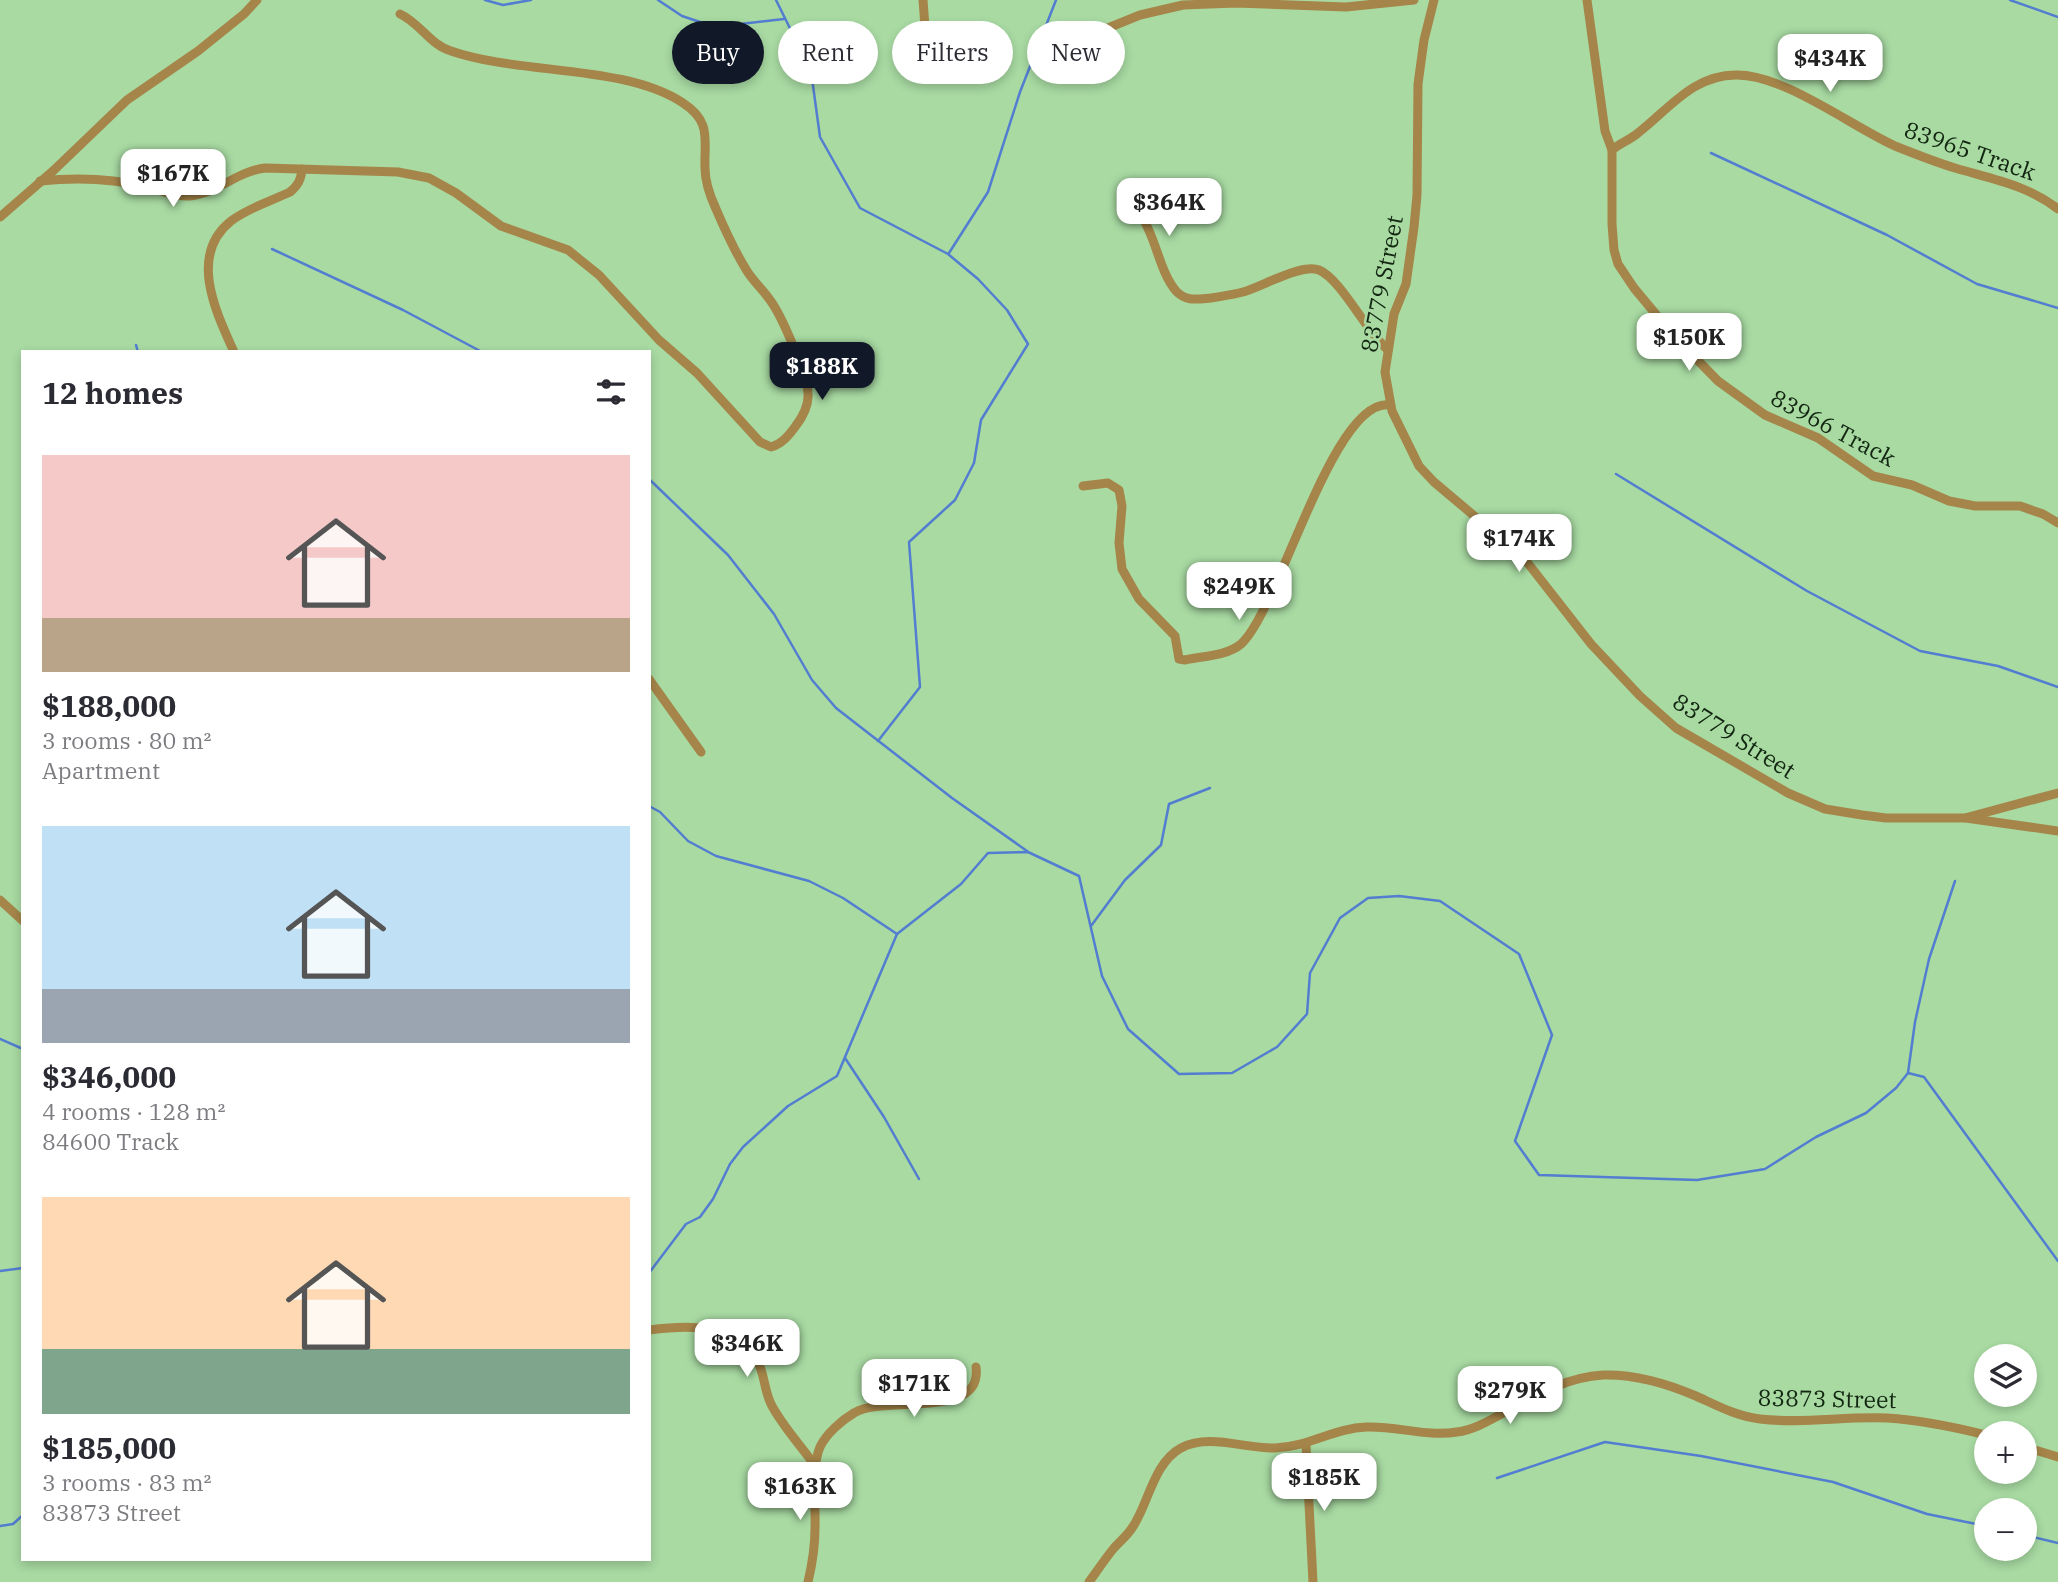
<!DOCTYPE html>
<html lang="en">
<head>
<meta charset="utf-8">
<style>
	:root { --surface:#fff; --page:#f2f2f3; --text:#2b2b33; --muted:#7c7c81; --accent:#111827 }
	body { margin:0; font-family:"IBM Plex Serif",serif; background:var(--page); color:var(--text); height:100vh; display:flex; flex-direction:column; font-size:26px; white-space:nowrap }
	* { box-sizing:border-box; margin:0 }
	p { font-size:23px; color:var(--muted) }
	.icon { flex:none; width:38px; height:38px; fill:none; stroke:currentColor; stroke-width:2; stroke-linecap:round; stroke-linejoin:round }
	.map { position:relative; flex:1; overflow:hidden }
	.drawer { position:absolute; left:21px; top:350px; width:630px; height:1211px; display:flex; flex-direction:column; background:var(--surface); border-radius:0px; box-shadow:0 4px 10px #0003 }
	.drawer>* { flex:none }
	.guide { position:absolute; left:672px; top:21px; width:665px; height:63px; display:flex; gap:14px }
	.tools { position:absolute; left:1974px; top:1344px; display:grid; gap:14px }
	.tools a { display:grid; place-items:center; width:63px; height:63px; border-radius:50%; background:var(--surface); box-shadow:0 4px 10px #0003; font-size:35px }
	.price { position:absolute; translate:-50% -60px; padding:0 16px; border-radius:14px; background:#fff; color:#222; font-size:23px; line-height:46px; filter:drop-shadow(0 2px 4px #0008) }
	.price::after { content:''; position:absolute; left:50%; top:42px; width:21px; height:16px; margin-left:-10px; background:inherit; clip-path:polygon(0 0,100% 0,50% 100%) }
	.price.current { background:var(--accent); color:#fff }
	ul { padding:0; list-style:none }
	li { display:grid; align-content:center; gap:14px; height:371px; padding:0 21px }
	li span { display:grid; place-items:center; height:217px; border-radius:0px; color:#555 }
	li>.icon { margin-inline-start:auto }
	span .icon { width:126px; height:126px; fill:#fffc; stroke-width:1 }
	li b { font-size:30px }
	h2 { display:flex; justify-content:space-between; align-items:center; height:84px; padding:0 21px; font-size:30px }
	.pill { padding:0 24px; border-radius:32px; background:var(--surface); box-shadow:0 4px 10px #0003; font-size:24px; line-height:63px }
	.pill.current { background:var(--accent); color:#fff }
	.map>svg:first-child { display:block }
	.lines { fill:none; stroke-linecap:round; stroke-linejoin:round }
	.stream { stroke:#527dd0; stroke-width:2.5 }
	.minor { stroke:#a58549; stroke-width:9 }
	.labels { text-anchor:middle; stroke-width:5; stroke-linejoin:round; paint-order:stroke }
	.street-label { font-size:23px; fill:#122611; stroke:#a8daa2 }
</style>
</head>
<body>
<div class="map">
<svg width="2058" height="1582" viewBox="0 0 2058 1582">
	<rect width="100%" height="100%" fill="#a8daa2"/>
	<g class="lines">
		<!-- stream -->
		<g class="stream">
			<polyline points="485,0 503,5 531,0"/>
			<polyline points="658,0 682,16 715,27 784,19"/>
			<polyline points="776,0 811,71 820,137 860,208 948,254 978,279 1007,310 1028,344 981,420 974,463 955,500 909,542 920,687 878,741"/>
			<polyline points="2010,0 2058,17"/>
			<polyline points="1711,153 1887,235 1977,284 2058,308"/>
			<polyline points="272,249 403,310 482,352"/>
			<polyline points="949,253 988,192 1020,92 1056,0"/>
			<polyline points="136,345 138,352"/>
			<polyline points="1616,474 1807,591 1920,651 1998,666 2058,687"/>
			<polyline points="649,479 728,555 774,614 812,680 836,708 952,798 1027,851"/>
			<polyline points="649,806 660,812 688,841 716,856 809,881 843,898 897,934"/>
			<polyline points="1091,926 1125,880 1161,845 1169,804 1210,788"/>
			<polyline points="0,1039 23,1049"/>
			<polyline points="845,1058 884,1117 919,1179"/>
			<polyline points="1908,1073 1915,1022 1929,959 1955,881"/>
			<polyline points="0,1271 23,1268"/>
			<polyline points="649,1273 686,1224 700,1217 713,1199 730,1164 743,1147 788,1106 837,1076 897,934 961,884 988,853 1028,852 1079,876 1102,976 1128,1029 1179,1074 1232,1073 1277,1047 1307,1014 1310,973 1340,918 1368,898 1399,896 1440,901 1519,954 1552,1035 1515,1141 1539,1175 1697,1180 1765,1169 1816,1137 1866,1113 1896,1088 1908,1073 1924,1077 2058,1261"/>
			<polyline points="1497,1478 1605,1442 1701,1456 1833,1482 1927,1514 1986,1526"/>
			<polyline points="0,1526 13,1524 23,1515"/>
			<polyline points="2025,1535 2058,1543"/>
		</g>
		<!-- minor -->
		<g class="minor">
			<polyline points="923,0 925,27"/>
			<polyline points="1434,0 1424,40 1418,84 1417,195 1414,227 1406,284 1394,314 1385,372 1392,411 1419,466 1434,482 1523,557 1591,644 1640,696 1676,728 1788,793 1825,809 1862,815 1886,818 1965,818 2058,793"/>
			<polyline points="1587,0 1605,131 1612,150 1612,224 1614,250 1618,264 1634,288 1674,336 1718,381 1765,415 1818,438 1873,476 1912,485 1949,501 1975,506 2020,506 2043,514 2058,523"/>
			<polyline points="1103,30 1140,15 1183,5 1236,3 1346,7 1414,0"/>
			<path d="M1612,150C1620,143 1630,140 1638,133C1669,109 1693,75 1736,75C1783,74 1851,126 1895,146C1915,154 1935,162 1955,168C1992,179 2027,185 2058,209"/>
			<path d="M40,181C77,177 111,178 147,187C161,190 175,197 189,196C216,194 238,171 265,168L398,172L429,178L456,193L501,226L568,250L599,275L659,340L697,373L760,442L771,447C782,444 788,436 795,427C802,418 809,405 808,393C807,375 782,316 770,300C763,290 754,282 747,271C735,252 725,230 716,209C710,196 705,183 705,168C704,139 712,122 683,103C624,64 520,75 451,51C430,45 420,23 400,14"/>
			<path d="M1130,195C1137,208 1145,220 1150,233C1158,251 1163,276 1176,291C1186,302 1198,299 1211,298C1222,296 1232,295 1243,292C1261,287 1302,263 1319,270C1341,279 1367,333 1388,350"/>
			<polyline points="0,217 53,171 127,100 198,51 244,14 257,0"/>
			<path d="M234,352C216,312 188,255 231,221C248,208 271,201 290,192C298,185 301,180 302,169"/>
			<path d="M1083,486L1108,483L1119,490L1122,506L1119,543L1122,569L1139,599L1175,636L1179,659L1185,660C1202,656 1227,656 1241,644C1279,611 1333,396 1390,405"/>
			<polyline points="649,679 701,752"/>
			<polyline points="1966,818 2058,831"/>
			<polyline points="0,900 23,921"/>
			<path d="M649,1330C686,1325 735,1322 757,1360C765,1374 764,1392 772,1406C784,1428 802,1447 816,1467"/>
			<polyline points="1306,1445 1313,1582"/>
			<polyline points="2025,1447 2058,1457"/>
			<path d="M808,1582C812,1565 815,1546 815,1528C816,1506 811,1468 820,1447C826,1434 842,1420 854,1413C883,1394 983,1421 976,1367"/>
			<path d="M1089,1582C1097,1571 1105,1559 1114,1548C1120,1541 1127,1536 1132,1528C1148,1506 1153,1463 1181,1448C1209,1433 1245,1449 1275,1448C1309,1447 1333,1428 1367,1427C1397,1426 1427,1437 1457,1432C1474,1430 1490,1420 1505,1412C1536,1395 1567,1377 1603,1375C1634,1374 1668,1384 1696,1396C1718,1406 1736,1416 1760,1419C1802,1424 1845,1416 1887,1418C1921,1420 1954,1427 1986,1435"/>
		</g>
	</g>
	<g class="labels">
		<!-- street labels -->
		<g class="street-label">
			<text transform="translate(1970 151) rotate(19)" y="8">83965 Track</text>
			<text transform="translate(1382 284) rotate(-79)" y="8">83779 Street</text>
			<text transform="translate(1833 428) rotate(28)" y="8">83966 Track</text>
			<text transform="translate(1734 736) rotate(32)" y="8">83779 Street</text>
			<text transform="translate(1827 1399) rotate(1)" y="8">83873 Street</text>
		</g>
	</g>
</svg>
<div class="tools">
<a><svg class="icon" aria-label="layers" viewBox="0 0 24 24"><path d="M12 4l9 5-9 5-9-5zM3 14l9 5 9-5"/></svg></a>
<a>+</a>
<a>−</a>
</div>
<b class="price" style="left:1830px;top:94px">$434K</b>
<b class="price" style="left:173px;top:209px">$167K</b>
<b class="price" style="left:1169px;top:238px">$364K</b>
<b class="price" style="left:1689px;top:373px">$150K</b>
<b class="price current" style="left:822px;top:402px">$188K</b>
<b class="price" style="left:1519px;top:574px">$174K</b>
<b class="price" style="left:1239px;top:622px">$249K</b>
<b class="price" style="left:747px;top:1379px">$346K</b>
<b class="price" style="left:914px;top:1419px">$171K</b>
<b class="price" style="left:1510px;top:1426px">$279K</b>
<b class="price" style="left:1324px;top:1513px">$185K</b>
<b class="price" style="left:800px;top:1522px">$163K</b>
<div class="guide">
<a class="pill current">Buy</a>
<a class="pill">Rent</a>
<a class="pill">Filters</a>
<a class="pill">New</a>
</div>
<section class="drawer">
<h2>12 homes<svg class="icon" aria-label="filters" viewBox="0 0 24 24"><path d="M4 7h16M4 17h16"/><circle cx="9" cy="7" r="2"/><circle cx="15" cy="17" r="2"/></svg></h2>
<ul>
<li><span style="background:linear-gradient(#f6c9c9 75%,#b9a48a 0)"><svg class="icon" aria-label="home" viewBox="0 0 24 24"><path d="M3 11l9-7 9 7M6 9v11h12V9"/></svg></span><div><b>$188,000</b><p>3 rooms · 80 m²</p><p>Apartment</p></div></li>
<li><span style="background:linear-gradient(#bfe0f5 75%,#9aa5b1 0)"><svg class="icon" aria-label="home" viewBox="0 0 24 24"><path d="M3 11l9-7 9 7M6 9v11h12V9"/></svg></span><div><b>$346,000</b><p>4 rooms · 128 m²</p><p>84600 Track</p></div></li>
<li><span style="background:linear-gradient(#ffd9b3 70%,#7fa58c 0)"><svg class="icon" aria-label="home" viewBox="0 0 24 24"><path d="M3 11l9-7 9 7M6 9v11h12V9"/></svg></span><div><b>$185,000</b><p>3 rooms · 83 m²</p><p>83873 Street</p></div></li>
</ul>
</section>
</div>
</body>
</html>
